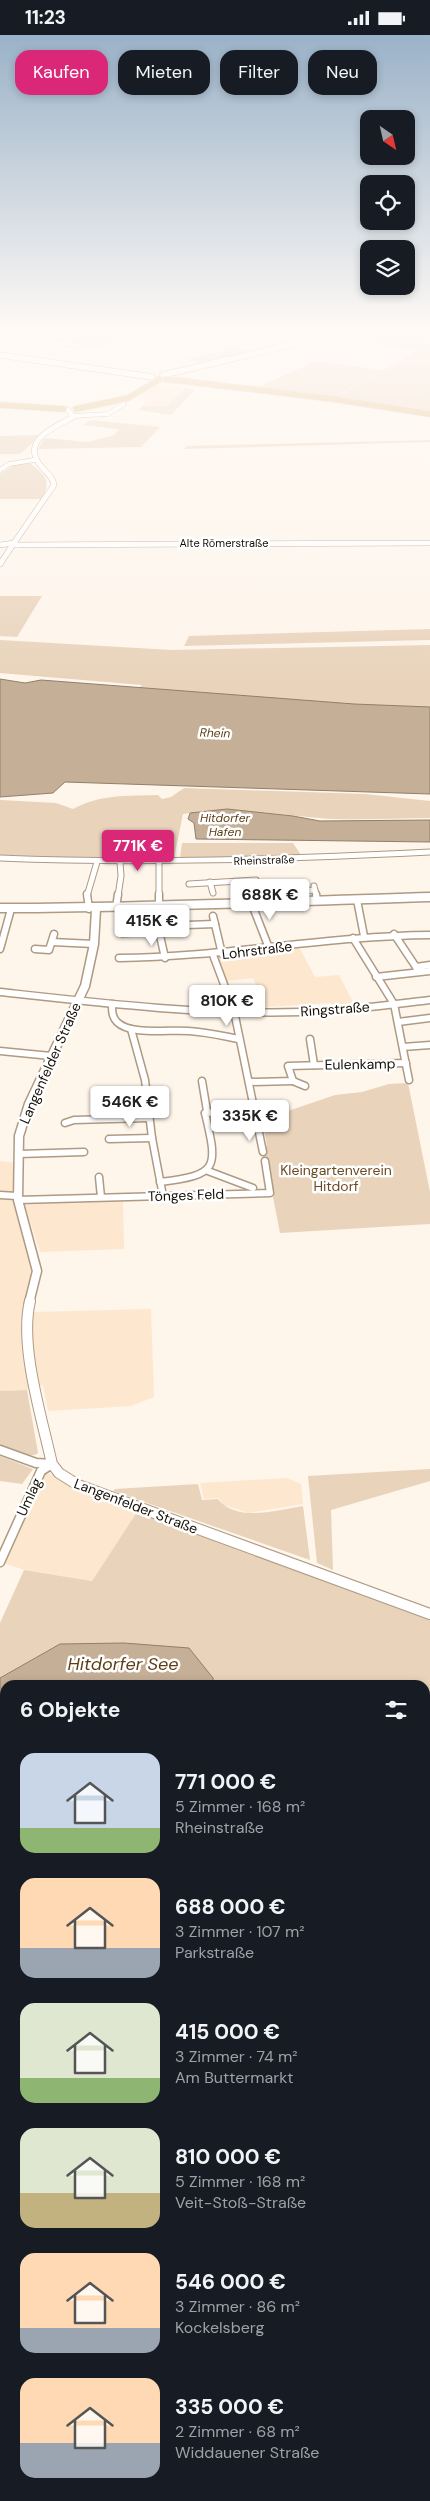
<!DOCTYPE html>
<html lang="de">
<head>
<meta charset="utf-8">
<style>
	:root { --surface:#171b24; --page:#20242c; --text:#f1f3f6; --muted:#9ea1a6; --accent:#db2777 }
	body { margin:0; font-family:"DM Sans",sans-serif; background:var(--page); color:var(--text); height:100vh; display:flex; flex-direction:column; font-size:19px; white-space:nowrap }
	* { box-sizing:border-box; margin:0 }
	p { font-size:16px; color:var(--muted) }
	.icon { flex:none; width:28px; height:28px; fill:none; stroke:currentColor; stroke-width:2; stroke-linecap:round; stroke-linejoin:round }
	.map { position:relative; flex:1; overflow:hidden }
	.panel { position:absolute; left:0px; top:1645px; width:430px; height:821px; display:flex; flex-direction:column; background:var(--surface); border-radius:15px 15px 0 0; box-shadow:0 2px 8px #0003 }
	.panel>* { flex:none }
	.hud { position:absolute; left:15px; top:15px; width:400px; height:45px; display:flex; gap:10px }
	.needle { width:32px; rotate:146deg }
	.controls { position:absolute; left:360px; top:75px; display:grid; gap:10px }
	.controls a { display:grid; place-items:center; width:55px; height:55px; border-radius:10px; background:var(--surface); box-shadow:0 2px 8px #0003; font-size:25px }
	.price { position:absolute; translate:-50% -42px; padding:0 11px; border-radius:5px; background:#fff; color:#222; font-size:16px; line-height:32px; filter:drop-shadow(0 1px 2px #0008) }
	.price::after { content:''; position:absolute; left:50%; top:30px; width:15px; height:11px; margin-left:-8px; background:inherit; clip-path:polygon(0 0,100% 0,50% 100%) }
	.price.active { background:var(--accent); color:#fff }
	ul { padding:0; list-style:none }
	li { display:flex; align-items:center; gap:15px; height:125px; padding:0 20px }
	li span { display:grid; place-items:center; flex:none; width:140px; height:100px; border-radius:15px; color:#555 }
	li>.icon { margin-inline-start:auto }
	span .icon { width:60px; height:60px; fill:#fffc; stroke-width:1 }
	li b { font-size:21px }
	h2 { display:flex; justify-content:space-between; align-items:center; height:60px; padding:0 20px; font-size:21px }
	.pill { padding:0 18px; border-radius:15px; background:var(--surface); box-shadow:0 2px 8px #0003; font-size:18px; line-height:45px }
	.pill.active { background:var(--accent); color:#fff }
	.status { display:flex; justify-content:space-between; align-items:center; height:35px; padding:0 25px; background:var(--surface); direction:ltr }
	.status svg { height:14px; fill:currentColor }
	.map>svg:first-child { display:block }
	.built { fill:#fde7ce }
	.green { fill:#e9d3bb }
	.water { fill:#c5af97; stroke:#907f6c }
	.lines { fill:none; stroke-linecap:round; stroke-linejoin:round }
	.minor-far4-casing { stroke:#af9a83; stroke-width:5 }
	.minor-far3-casing { stroke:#af9a83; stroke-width:7 }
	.minor-far2-casing { stroke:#af9a83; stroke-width:9 }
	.minor-far1-casing { stroke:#af9a83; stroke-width:11 }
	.minor-casing { stroke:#af9a83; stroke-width:12 }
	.tertiary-far2-casing { stroke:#af9a83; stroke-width:6 }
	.tertiary-far1-casing { stroke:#af9a83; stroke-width:11 }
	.tertiary-casing { stroke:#af9a83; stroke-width:12 }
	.secondary-casing { stroke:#af9a83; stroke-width:7 }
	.primary-casing { stroke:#d5d4d2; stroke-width:7 }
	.minor-far4 { stroke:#fff; stroke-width:4 }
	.minor-far3 { stroke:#fff; stroke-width:5 }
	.minor-far2 { stroke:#fff; stroke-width:6 }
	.minor-far1 { stroke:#fff; stroke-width:8 }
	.minor { stroke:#fff; stroke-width:10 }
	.tertiary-far2 { stroke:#fff; stroke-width:5 }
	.tertiary-far1 { stroke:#fff; stroke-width:8 }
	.tertiary { stroke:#fff; stroke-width:10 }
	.secondary { stroke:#fff; stroke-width:5.5 }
	.primary { stroke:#e0b371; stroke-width:5.5 }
	.labels { text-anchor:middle; stroke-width:5; stroke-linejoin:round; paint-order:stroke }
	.far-street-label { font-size:11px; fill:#160f07; stroke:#fff }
	.far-water-label { font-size:12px; font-style:italic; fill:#5d3d14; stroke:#fff }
	.street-label { font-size:14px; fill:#160f07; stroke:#fff }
	.park-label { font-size:14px; fill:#6b4a22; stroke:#fff }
	.near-water-label { font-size:18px; font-style:italic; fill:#5d3d14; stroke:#fff }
</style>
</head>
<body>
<div class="status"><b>11:23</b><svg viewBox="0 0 49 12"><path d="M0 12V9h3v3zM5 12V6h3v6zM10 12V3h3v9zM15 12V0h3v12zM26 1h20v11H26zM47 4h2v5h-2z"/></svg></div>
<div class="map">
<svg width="430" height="2466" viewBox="0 0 430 2466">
	<rect width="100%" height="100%" fill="#fef5eb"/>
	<!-- built -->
	<g class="built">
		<polygon points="157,349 185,353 167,371 142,371 147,365 136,364"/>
		<polygon points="299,912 315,942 339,940 355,971 333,973 330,968 266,972 253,943 227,946 218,924"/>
		<polygon points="0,1126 15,1128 13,1162 33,1237 25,1275 34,1277 151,1274 154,1362 131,1371 48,1376 43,1350 27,1355 0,1356"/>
		<polygon points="123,1163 124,1214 40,1217 24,1168 25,1166"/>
		<polygon points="43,1438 55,1440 137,1477 92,1546 25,1535 3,1528"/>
		<polygon points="287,1443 301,1449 303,1469 248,1478 224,1470 219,1463 204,1464 200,1448"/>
	</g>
	<!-- green -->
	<g class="green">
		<polygon points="87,298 158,298 93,312 50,306"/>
		<polygon points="344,298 430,298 430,378 335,363 418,315 328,302"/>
		<polygon points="232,313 261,317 213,329 186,325"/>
		<polygon points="316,326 383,335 333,363 254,354"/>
		<polygon points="185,353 195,355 171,380 138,375 142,371 167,371"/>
		<polygon points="90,385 160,392 141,412 38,414 45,403 88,407 115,400 118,394 83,390"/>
		<polygon points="41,400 20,419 0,419 0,401"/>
		<polygon points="430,405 430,407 185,414 186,411"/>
		<path d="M30,428C45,441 52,444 42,464H0V439L15,429Z"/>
		<polygon points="0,561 42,561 17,602 0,601"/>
		<polygon points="430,594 430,605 184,611 189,601"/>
		<polygon points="0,605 172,615 430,610 430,716 89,707 142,650 0,638"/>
		<path d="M184,753L365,759L430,766V783C393,783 356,786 319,783C273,779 229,771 183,779L174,823L95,824L0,820V765L56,768L73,774C100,759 128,761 158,760L162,764L171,762Z"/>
		<polygon points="182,808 293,808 301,820 180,823"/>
		<polygon points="408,1048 430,1157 430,1189 280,1198 263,1111 267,1111 264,1094 262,1093 259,1080 285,1077 335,1060 362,1057 389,1049"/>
		<polygon points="27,1355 38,1418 35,1420 29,1420 0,1410 0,1356"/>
		<polygon points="0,1421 33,1434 22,1449 0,1446"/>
		<polygon points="430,1434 430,1446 331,1475 333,1535 317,1528 308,1441"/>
		<path d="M198,1449L202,1465L218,1464C237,1488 277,1475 303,1471L310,1525L113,1456L115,1454Z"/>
		<polygon points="137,1477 430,1583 430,1686 425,1686 425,1650 5,1650 5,2090 0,2089 0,1588 24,1535 92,1546"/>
		<polygon points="425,1998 430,2000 430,2279 425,2278"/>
		<polygon points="0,2324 5,2325 5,2448 0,2447"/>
		<polygon points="425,2404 430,2405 430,2466 407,2466 405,2461 425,2461"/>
		<polygon points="64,2461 203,2461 201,2466 85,2466"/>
	</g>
	<!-- water -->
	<g class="water">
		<polygon points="0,644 25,648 41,645 354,669 430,672 430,759 65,747 53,758 0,762"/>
		<polygon points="227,774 293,781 320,786 430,785 430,807 196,804 194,788 188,784 190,778"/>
		<polygon points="124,1608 189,1613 213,1643 214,1650 5,1650 5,2042 0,2041 0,1643 60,1609"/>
		<polygon points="425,2031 430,2034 430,2218 425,2217"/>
		<polygon points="215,2461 405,2461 407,2466 210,2466"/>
	</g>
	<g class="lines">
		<defs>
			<g id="minor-far4">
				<polyline points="23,303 79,311"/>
				<polyline points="0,308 48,298"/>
				<polyline points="73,381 108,379 124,369"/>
				<polyline points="0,435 9,429 34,425"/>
			</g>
			<g id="minor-far3">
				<path d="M0,823C144,829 286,824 430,817"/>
				<polyline points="159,827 159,861"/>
				<polyline points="210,847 213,858"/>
				<polyline points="189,849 256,845"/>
				<polyline points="314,851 316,861"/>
				<polyline points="301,856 315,855"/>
				<polyline points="87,861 97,827"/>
				<polyline points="118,861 121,841 120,827"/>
			</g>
			<g id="minor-far2">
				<polyline points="87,859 89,874"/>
				<polyline points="159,859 159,872"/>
				<polyline points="316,859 317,866"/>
				<polyline points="357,865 364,901"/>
				<polyline points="251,867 269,913"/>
				<polyline points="116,873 118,859"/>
				<polyline points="213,881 222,919"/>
				<polyline points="159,896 165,923"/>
				<polyline points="122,898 175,895 187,890 215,889"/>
				<polyline points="394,899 416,932"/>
				<polyline points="353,903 394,969 409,1045"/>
				<polyline points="52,907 94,909"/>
				<polyline points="0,914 11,874"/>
				<polyline points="35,914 49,915 54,899"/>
				<polyline points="213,920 234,976 263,1117"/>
				<path d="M119,923C223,922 326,901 430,900"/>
				<polyline points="417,934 416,932 430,930"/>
				<polyline points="376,942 430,936"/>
				<path d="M0,957C100,968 201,980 302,977C345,976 388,970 430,965"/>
				<path d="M112,969C112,976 112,982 117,987C131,1001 170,994 189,996C206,997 223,1001 239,1004"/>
				<polyline points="398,987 430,983"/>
				<polyline points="131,994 145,1045 152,1103 163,1161"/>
				<polyline points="310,1004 314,1030"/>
				<polyline points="403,1012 430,1010"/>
				<polyline points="0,1016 51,1021"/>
				<polyline points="202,1046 207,1076 205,1078"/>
				<polyline points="293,1046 305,1051"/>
				<polyline points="249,1047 293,1046 288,1031 406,1028"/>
				<polyline points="65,1088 74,1085 149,1083"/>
				<polyline points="109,1104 152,1103"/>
				<polyline points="19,1119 84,1117"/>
				<polyline points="208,1136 253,1153"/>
				<polyline points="99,1142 101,1162"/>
				<path d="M160,1147C219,1140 218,1133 205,1078L255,1075"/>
				<polyline points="0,1160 17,1161"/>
				<polyline points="18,1165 270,1158 265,1126"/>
			</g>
			<g id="minor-far1">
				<polyline points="0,1415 36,1428 52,1429"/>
				<polyline points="0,1527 41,1436 52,1429"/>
			</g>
			<g id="minor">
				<polyline points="0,2311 5,2312"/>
				<polyline points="425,2395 430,2396"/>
			</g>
			<g id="tertiary-far2">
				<path d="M14,508L54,450C53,441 46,438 41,431C20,406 54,392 73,382L68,375"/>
				<polyline points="0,510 14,508 16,510"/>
				<polyline points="17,510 430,508"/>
				<polyline points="0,529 12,511"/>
			</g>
			<g id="tertiary-far1">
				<path d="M0,873C143,873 287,866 430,862"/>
				<polyline points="29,1268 37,1236 18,1165 19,1101 29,1069 85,951 94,909 96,874"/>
			</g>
			<path id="tertiary" d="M30,1266C19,1311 42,1383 52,1429L59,1438L78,1450L430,1579"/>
			<g id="secondary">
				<polyline points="0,320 152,342"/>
				<polyline points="163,340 341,298"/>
			</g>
			<g id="primary">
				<polyline points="165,344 333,364 430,379"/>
				<polyline points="0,370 64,374"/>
				<polyline points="76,374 128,363 160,344"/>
			</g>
		</defs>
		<!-- minor-far4 casing -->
		<use href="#minor-far4" class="minor-far4-casing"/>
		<!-- minor-far3 casing -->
		<use href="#minor-far3" class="minor-far3-casing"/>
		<!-- minor-far2 casing -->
		<use href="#minor-far2" class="minor-far2-casing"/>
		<!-- minor-far1 casing -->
		<use href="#minor-far1" class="minor-far1-casing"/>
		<!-- minor casing -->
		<use href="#minor" class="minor-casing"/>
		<!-- tertiary-far2 casing -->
		<use href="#tertiary-far2" class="tertiary-far2-casing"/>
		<!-- tertiary-far1 casing -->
		<use href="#tertiary-far1" class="tertiary-far1-casing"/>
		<!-- tertiary casing -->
		<use href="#tertiary" class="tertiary-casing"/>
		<!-- secondary casing -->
		<use href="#secondary" class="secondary-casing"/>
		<!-- primary casing -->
		<use href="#primary" class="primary-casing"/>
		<!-- minor-far4 -->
		<use href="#minor-far4" class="minor-far4"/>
		<!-- minor-far3 -->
		<use href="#minor-far3" class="minor-far3"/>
		<!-- minor-far2 -->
		<use href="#minor-far2" class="minor-far2"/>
		<!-- minor-far1 -->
		<use href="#minor-far1" class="minor-far1"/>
		<!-- minor -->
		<use href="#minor" class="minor"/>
		<!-- tertiary-far2 -->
		<use href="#tertiary-far2" class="tertiary-far2"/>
		<!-- tertiary-far1 -->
		<use href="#tertiary-far1" class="tertiary-far1"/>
		<!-- tertiary -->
		<use href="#tertiary" class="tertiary"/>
		<!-- secondary -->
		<use href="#secondary" class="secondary"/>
		<!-- primary -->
		<use href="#primary" class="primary"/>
	</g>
	<!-- sky -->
	<linearGradient id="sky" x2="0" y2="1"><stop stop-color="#9ab2c8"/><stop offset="0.46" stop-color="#fffaf6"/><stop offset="1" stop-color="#fffaf6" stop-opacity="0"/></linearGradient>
	<rect width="430" height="644" fill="url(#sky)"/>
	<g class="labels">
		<!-- far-street labels -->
		<g class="far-street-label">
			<text x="224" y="512">Alte Römerstraße</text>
			<text transform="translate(264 825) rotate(-2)" y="4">Rheinstraße</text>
		</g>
		<!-- far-water labels -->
		<g class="far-water-label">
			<text transform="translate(215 698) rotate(2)" y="4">Rhein</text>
			<text x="225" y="787">Hitdorfer<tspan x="225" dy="14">Hafen</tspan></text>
		</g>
		<!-- street labels -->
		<g class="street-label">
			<text transform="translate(257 915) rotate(-7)" y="5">Lohrstraße</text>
			<text transform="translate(335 974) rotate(-4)" y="5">Ringstraße</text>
			<text transform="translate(50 1028) rotate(-66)" y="5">Langenfelder Straße</text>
			<text transform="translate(360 1029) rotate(-1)" y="5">Eulenkamp</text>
			<text transform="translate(186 1160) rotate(-2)" y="5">Tönges Feld</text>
			<text transform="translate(29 1462) rotate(-65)" y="5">Umlag</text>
			<text transform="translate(136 1471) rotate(21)" y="5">Langenfelder Straße</text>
		</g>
		<!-- park labels -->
		<g class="park-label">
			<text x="336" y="1140">Kleingartenverein<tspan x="336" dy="16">Hitdorf</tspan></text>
		</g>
		<!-- near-water labels -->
		<g class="near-water-label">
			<text x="123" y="1635">Hitdorfer See</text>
		</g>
	</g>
</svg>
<div class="controls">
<a><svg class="needle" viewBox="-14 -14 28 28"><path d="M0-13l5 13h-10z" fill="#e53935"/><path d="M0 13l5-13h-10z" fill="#9ea1a6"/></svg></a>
<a><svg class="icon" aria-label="locate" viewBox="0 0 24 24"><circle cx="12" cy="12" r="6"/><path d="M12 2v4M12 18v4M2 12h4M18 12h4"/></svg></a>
<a><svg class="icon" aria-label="layers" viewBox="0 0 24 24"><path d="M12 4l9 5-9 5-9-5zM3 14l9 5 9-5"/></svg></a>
</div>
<b class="price active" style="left:138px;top:837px">771K €</b>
<b class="price" style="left:270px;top:886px">688K €</b>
<b class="price" style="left:152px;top:912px">415K €</b>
<b class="price" style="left:227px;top:992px">810K €</b>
<b class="price" style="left:130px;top:1093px">546K €</b>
<b class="price" style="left:250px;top:1107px">335K €</b>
<div class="hud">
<a class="pill active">Kaufen</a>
<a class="pill">Mieten</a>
<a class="pill">Filter</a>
<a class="pill">Neu</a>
</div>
<section class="panel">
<h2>6 Objekte<svg class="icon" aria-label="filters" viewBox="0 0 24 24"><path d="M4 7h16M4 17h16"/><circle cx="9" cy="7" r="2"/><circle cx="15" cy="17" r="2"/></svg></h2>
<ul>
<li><span style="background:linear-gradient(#c9d6e8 75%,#8fb573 0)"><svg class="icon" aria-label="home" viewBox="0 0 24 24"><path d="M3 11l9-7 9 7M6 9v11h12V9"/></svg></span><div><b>771 000 €</b><p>5 Zimmer · 168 m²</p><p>Rheinstraße</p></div></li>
<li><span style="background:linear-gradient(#ffd9b3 70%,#9aa5b1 0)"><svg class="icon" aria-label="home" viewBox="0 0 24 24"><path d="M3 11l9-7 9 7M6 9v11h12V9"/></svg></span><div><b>688 000 €</b><p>3 Zimmer · 107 m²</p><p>Parkstraße</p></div></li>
<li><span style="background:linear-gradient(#dfe7d0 75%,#8fb573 0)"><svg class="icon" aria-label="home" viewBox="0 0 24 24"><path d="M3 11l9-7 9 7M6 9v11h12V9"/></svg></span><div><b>415 000 €</b><p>3 Zimmer · 74 m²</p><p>Am Buttermarkt</p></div></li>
<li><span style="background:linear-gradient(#dfe7d0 65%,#c2b280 0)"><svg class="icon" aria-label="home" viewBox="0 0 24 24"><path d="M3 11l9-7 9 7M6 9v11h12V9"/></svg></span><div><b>810 000 €</b><p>5 Zimmer · 168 m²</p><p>Veit-Stoß-Straße</p></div></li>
<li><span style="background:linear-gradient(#ffd9b3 75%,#9aa5b1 0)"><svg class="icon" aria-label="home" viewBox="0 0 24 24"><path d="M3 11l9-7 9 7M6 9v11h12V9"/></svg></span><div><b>546 000 €</b><p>3 Zimmer · 86 m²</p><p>Kockelsberg</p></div></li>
<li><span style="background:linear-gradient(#ffd9b3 65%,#9aa5b1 0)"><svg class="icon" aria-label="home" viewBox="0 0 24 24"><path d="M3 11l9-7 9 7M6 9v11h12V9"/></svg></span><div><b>335 000 €</b><p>2 Zimmer · 68 m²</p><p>Widdauener Straße</p></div></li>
</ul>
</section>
</div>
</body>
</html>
